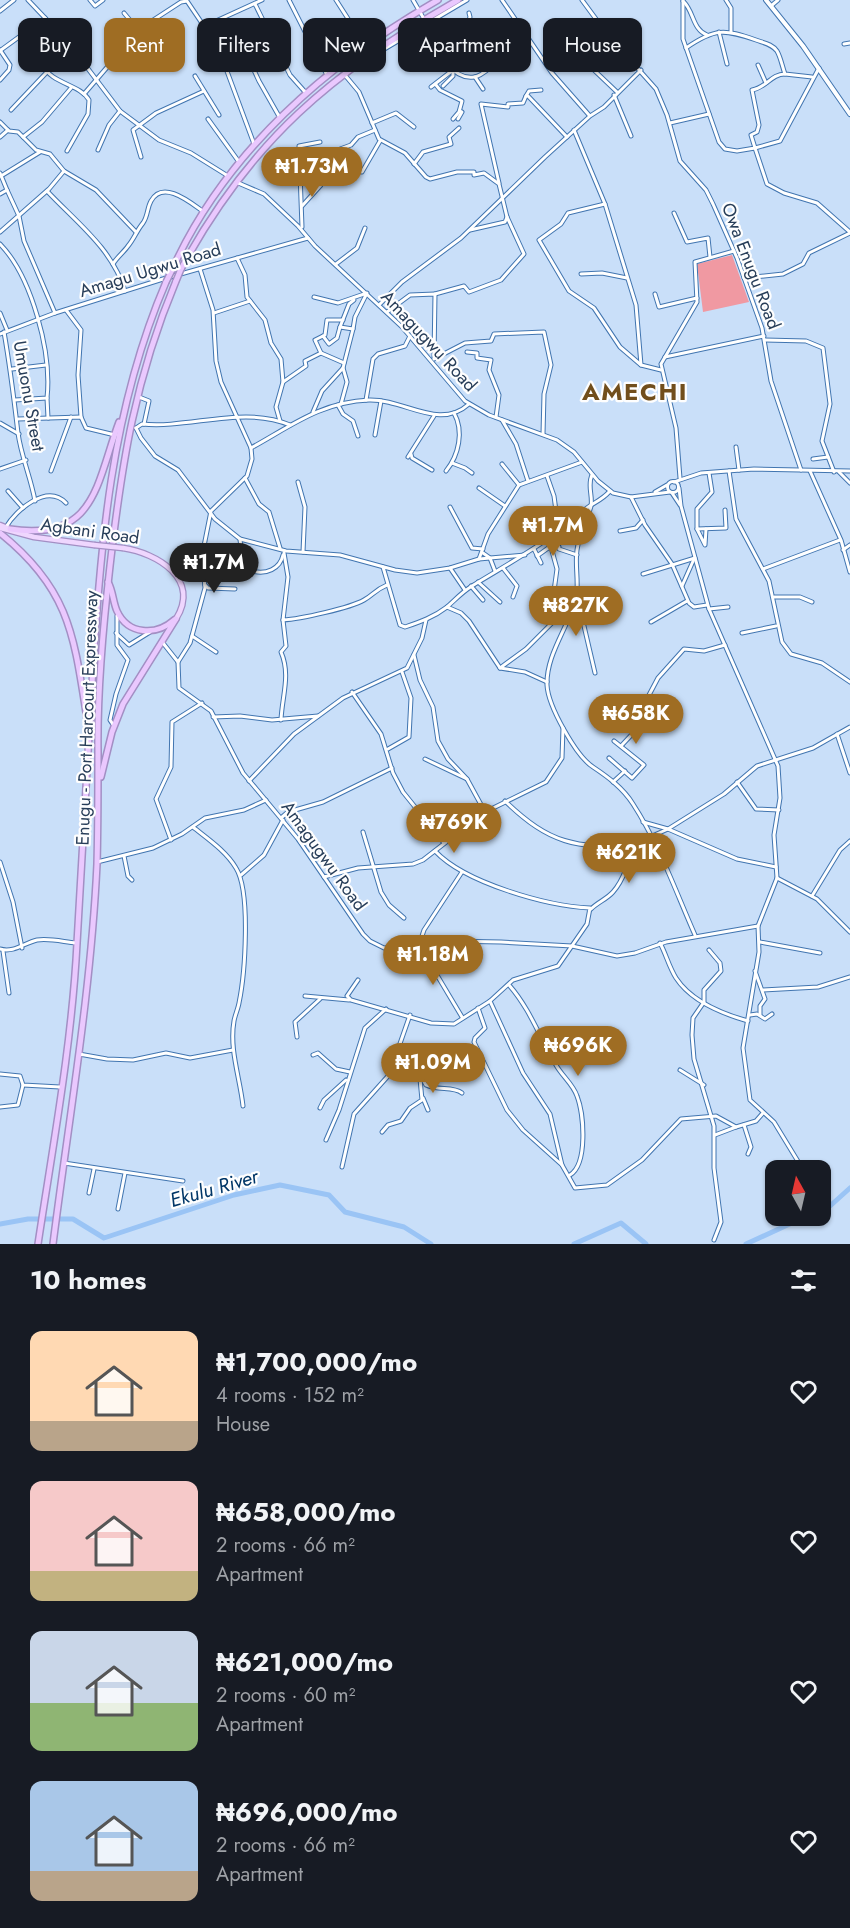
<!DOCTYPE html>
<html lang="en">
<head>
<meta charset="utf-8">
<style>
	:root { --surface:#171b24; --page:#20242c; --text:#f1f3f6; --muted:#9ea1a6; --accent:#9f6d23 }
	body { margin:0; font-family:Jost,sans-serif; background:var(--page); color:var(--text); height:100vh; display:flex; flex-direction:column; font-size:22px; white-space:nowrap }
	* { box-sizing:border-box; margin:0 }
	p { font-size:20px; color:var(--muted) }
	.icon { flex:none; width:33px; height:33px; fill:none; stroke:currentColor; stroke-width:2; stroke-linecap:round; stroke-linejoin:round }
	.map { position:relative; height:1244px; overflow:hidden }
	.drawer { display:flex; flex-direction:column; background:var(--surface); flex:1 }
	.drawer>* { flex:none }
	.top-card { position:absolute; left:18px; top:18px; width:814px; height:54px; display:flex; gap:12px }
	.needle { width:39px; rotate:352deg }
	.tools { position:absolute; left:765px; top:1160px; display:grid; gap:12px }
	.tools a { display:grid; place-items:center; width:66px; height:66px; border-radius:12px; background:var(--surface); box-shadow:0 2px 4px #0004; font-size:30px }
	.price { position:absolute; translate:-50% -51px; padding:0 14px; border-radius:21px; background:var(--accent); color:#fff; font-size:20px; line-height:39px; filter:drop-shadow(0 2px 3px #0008) }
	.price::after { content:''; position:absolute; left:50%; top:36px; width:18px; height:14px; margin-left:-9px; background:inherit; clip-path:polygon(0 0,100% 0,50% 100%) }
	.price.selected { background:#222; color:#fff }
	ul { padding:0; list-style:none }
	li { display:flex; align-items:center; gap:18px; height:150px; padding:0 30px }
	li span { display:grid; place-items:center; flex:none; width:168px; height:120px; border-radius:12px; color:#555 }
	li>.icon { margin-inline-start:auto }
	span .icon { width:72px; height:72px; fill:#fffc; stroke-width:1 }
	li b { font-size:26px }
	h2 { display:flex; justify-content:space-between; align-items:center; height:72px; padding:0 30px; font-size:26px }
	.tag { padding:0 21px; border-radius:12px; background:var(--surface); box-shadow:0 2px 4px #0004; font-size:21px; line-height:54px }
	.tag.selected { background:var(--accent); color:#fff }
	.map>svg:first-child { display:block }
	.green { fill:#f099a2 }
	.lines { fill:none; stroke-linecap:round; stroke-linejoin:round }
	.river { stroke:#9ac4f5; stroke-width:5 }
	.minor-casing { stroke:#4175b0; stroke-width:5 }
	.tertiary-casing { stroke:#4175b0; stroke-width:5 }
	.secondary-casing { stroke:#4175b0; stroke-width:6 }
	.primary-casing { stroke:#a38fc4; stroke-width:7 }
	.trunk-casing { stroke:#a38fc4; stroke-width:8 }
	.minor { stroke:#fff; stroke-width:3 }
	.tertiary { stroke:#fff; stroke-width:3 }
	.secondary { stroke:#fff; stroke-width:4 }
	.primary { stroke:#efd6fe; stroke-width:4.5 }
	.trunk { stroke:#eac8fe; stroke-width:5 }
	.primary-bridge-casing { stroke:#a38fc4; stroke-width:7; stroke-linecap:butt }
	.trunk-bridge-casing { stroke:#a38fc4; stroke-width:8; stroke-linecap:butt }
	.primary-bridge { stroke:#efd6fe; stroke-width:4.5 }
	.trunk-bridge { stroke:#eac8fe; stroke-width:5 }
	.labels { text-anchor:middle; stroke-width:4.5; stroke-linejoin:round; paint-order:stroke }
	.street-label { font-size:18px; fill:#283e59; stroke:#fefefe }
	.water-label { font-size:20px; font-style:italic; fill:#013667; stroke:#fefefe }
	.district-label { font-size:24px; font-weight:bold; letter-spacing:1.5px; fill:#714e1c; stroke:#fefefe }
</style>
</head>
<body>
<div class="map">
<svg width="850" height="1244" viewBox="0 0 850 1244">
	<rect width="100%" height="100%" fill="#c9dff9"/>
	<!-- green -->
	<polygon class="green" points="732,255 749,302 703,312 697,264"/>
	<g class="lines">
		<!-- river -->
		<g class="river">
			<polyline points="820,1210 830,1206 850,1188"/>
			<polyline points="0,1224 28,1219 73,1219 104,1238 234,1195 280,1185 329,1195 345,1212 404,1227 431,1244"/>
			<polyline points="574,1244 621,1223 646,1244"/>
			<polyline points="746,1244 809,1215"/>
		</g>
		<defs>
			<g id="minor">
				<polyline points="28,0 67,41 120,111 159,140 191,153 228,176"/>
				<polyline points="90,0 95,6 103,0"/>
				<polyline points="289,0 327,75"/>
				<polyline points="336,0 370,53"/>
				<polyline points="413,0 424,19"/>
				<polyline points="502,0 552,73 589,115"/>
				<polyline points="582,0 607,34 656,89 667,115 680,161 706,190 713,204 737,258 762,328 771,381 801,470"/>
				<polyline points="726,0 731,8 731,32"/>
				<path d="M683,1V39L719,142L725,149L737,151L755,148L751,135L757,132L759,125L752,90C766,88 771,74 785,74"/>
				<path d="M683,1C694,11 692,29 707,35"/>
				<polyline points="255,4 290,75 306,93"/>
				<polyline points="771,6 778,0"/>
				<polyline points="0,11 14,0"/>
				<polyline points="124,13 139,31"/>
				<polyline points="469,13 470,17 463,36 466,44 489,68"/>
				<polyline points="147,24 161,44 164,67"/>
				<polyline points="205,26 262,0"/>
				<path d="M422,26C432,43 450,81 474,77C484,76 493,63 502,59L515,63"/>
				<polyline points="719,32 727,64"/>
				<polyline points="240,40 259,81 280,118"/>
				<polyline points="844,44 850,43"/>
				<polyline points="218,47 254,144"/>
				<path d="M686,48C715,28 724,29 756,40C764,43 772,44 777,51C781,58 782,66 785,74L812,77"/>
				<polyline points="1,50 45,18"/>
				<polyline points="576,53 617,92"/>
				<polyline points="376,54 467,0"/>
				<polyline points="758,65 766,83"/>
				<polyline points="819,68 780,141 755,148 767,184 784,193 817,203 850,232"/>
				<polyline points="344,74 359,92 379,139 405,153 426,177 430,179 457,172 474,172 474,175 484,173 499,184 507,217 524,254 501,280 469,292 464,286 435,294"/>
				<polyline points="195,76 219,115"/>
				<polyline points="475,77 483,89"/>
				<polyline points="0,80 9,70 10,65 0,50"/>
				<polyline points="436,85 440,90 462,101 459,112 453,119"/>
				<polyline points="443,86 453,76 453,72"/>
				<polyline points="431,87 453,70"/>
				<polyline points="84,94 141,28 181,2 187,1 218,47 235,42 265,23"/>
				<polyline points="614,95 631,136"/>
				<polyline points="526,96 529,91 541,90"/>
				<polyline points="11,110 47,72"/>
				<polyline points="208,119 239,162"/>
				<polyline points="458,119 462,112 460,111"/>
				<polyline points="0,122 9,131 18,132 36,150 50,154 64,171 96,190 136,232"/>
				<polyline points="372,123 396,113 414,127"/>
				<polyline points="670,123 709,114"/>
				<polyline points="574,130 605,204 636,305 641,365"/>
				<polyline points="0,137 8,130"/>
				<polyline points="23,137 42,122 71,88"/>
				<polyline points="98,150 109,125 120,111"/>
				<path d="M67,151L88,114L89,100C80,84 51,84 43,65L67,41"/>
				<polyline points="141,157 133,130 156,113 204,91"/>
				<polyline points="414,164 423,152 451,144 449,137 459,128"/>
				<polyline points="0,173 7,190 0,194"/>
				<polyline points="1,176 40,152"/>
				<polyline points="299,177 332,152 351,145 358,137 375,130"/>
				<polyline points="236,182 264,194 298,226 315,246 402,327 465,401 489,415 557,440 574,452 598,481 613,493 631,497 670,492"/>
				<polyline points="328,182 352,169 362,172 380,141"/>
				<polyline points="499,183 481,104 508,107 508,104 523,103 526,96 528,96 567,137"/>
				<polyline points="7,190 19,216 24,241 55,313"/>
				<path d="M47,191C76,222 112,248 125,291"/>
				<polyline points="605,204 568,213 561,224 539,240 569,291 594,308 620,347 641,365 661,370"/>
				<polyline points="302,206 321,185"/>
				<polyline points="674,213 687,242 708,238 710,257"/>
				<polyline points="302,227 299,146 320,142"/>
				<polyline points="470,230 505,222 507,217"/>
				<polyline points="0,232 49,189 64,171"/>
				<path d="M0,244C32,277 52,353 47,398L15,400"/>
				<polyline points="237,258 245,275 247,297 265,320 271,343 281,359 283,382 276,407 280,421"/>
				<path d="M113,264C117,257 124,252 128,246C134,239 137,230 143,223C148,216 147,208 151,201C163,179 191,203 204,212"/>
				<polyline points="336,264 357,248 365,228"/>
				<polyline points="581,274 602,273 627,278"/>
				<polyline points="744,278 783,274 803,264 809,253 850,233"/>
				<polyline points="655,294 659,307 697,298"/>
				<polyline points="380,304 402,282 461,238 545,157 590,116 604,107 641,70"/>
				<polyline points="66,310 81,330 78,375 81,417"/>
				<polyline points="387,312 410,295 435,294 434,358"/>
				<polyline points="0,313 7,330"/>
				<polyline points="214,313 250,301"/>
				<polyline points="340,327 349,304 354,300"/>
				<path d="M4,332C10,366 14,399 18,433C21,456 31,478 35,501"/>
				<polyline points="323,336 325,335 327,320 343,320"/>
				<polyline points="765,340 806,341 823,348 830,404 822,441 834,472"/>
				<polyline points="467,352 477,353 477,358 491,360 489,370 499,395 496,417"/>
				<polyline points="321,353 344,363"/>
				<polyline points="665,357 764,336"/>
				<polyline points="434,359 465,343 491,341 494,334 544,332 551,365 544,394 543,434"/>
				<polyline points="12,369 46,365"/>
				<polyline points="283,382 306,366 305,361 321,353 315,340 323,336 329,344 337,338 340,327 353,329 355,317 367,293 338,303 314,297"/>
				<polyline points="139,397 149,401 144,424"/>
				<polyline points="47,398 48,418"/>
				<polyline points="366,400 373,359 378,354 405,346 410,336"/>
				<polyline points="341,404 347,382 343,368"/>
				<polyline points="338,405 343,414 353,421 358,436"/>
				<polyline points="313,412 322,391 343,368 353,329"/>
				<polyline points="18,419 81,417 86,428 115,435"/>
				<polyline points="502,420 516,444 528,481"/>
				<polyline points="0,423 19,434"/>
				<polyline points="136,428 141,438 155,456 178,470 215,519 240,539 286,551 340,555 395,570 417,573 450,568 479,559 525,555"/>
				<path d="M136,428L142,424C190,429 243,405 290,425"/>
				<polyline points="375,435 381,401"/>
				<polyline points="736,447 739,470"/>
				<path d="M251,448C291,426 321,402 369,400C405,399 439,431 469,404"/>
				<polyline points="411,454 412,458 432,470"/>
				<polyline points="408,457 434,416"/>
				<polyline points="813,459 828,457"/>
				<polyline points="452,463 465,468 472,473"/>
				<polyline points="502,464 519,485"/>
				<polyline points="0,469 26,460"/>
				<polyline points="51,471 71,417"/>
				<path d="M446,471C459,455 464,431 454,413"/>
				<polyline points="729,471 736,519 769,581 782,642 791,654 822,663 850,682"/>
				<polyline points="810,471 841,540 850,572"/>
				<polyline points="839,472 850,483"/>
				<polyline points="709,473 712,492 697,509 697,529 726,528 725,510"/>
				<path d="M592,475C587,485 593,496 591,506C587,521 579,535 577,550C575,563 578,577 577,590C573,623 546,651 547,685C548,706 576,756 593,767C608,777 623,788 633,804C659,844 676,892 695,935"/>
				<polyline points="547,476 554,496 559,533"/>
				<polyline points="245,478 259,504 269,512 280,548"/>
				<polyline points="680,478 676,428 661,364 697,302 695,262 734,251"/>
				<circle cx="673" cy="487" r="5.5"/>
				<polyline points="298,482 305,507 303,552"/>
				<polyline points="674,482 701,473 754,469 850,471"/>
				<polyline points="479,488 505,506"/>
				<polyline points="679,488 681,506 709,609 778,766 780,798 774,835 777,878 758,926 759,952 743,1048 750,1100 774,1122 802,1168"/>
				<polyline points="8,491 23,508"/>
				<polyline points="655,492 667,485"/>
				<polyline points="672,493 680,505"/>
				<polyline points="631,497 645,525 672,564 689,603 694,607 707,605"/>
				<polyline points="450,507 472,548 483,549"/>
				<path d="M6,527C16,510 47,483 66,503"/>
				<polyline points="697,529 705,545 706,529"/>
				<polyline points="620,531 636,528 643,520"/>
				<polyline points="555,535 559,549 577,555"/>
				<path d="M240,539L242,558L252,571C266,575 280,569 283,555"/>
				<polyline points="549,540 557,569 554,591"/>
				<polyline points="534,549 541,563"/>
				<polyline points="843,550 850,545"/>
				<path d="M284,553L288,577L283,620C300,619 350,608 364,600C373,595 375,590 387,585"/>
				<polyline points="483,553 490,558 495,571"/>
				<polyline points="537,556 551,546 559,547"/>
				<polyline points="479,559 488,534 519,485 582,462"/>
				<path d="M383,567L400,625L405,627C420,622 434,617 447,607C455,600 462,592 472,586C511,562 549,542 583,511C592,503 601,501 609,492"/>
				<polyline points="450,568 465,590"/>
				<polyline points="503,568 517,586 513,597"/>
				<polyline points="763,569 840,540"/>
				<polyline points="643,574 695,558"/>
				<polyline points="478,582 500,602"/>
				<polyline points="205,585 208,588 235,589"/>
				<polyline points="471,586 483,600"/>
				<polyline points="682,586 694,559"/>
				<polyline points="577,596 595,673"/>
				<polyline points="774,597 800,597 812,602"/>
				<polyline points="447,607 461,613 469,621 500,668 525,672 547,682"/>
				<polyline points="709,609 728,607"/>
				<polyline points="651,622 687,601"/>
				<polyline points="116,633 129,645 150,632"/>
				<polyline points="742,633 776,626"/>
				<polyline points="192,636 216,652"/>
				<polyline points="163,643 178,662 179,688 211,711 243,773 298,839 363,934 370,941 384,948 446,941 501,942 572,946 617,956 635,953 666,942 758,926"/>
				<polyline points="414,655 420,680 433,707 438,741 448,759 467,779"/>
				<polyline points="178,662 190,643 205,588 202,556 211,511 247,476 252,459 251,448 221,382 216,361 213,310 200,269"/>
				<polyline points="500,668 526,649 574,601"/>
				<polyline points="352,692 381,734 393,773 403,792 444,843"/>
				<polyline points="213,717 240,716 272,720 318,716"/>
				<path d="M281,720C282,696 291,675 281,652L286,646L283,620"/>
				<polyline points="114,726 110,720 116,694 128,660 117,645 117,616"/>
				<polyline points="837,734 850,773"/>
				<polyline points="621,746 637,729 639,714 658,678 684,649 704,651 725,645"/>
				<polyline points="388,749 409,737 411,698 402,672"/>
				<polyline points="609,758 632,778 644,765 614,741"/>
				<polyline points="425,759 467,779 485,812"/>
				<polyline points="249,781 294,734 343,698 407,668 422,638 426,620"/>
				<polyline points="613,782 625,771"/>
				<polyline points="737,782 756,809 779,810"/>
				<path d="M505,801C551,845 574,847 636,847"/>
				<polyline points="281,818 288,812 323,802 392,768"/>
				<polyline points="643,822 668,829 724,794 757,766 813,748 850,727"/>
				<path d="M193,827C208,839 226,851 236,868C251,892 245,974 239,1003C238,1009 235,1015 234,1021C229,1049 240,1078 243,1106"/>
				<polyline points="363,832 381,892 389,905 404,918"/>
				<polyline points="650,837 668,829 737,859 776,867"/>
				<polyline points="171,840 156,799 171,767 172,722 202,703"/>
				<polyline points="124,856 128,876 132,880"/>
				<polyline points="0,862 13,902 22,948"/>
				<polyline points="97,862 153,848 182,834 205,818 244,810 266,800"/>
				<polyline points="462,872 424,930 419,945 462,1017"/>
				<polyline points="241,875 264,855 283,820"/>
				<polyline points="324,877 358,868 413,864 423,860 485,812 546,782 562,758 563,728"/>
				<polyline points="777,878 817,899 850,932"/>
				<polyline points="812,896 840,850 850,841"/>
				<path d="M591,909C598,902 607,899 613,892C631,872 623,854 651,840"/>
				<polyline points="760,942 820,953"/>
				<path d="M660,943C666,954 669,967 676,978C691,1001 723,1014 748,1021"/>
				<path d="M0,949C14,953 24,943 37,940C50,938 64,942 76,943"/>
				<polyline points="709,950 720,963 721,971 704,990 704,1002 693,1018 692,1035 694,1059 714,1126 714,1168 721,1222 714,1240"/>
				<polyline points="3,951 9,993"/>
				<polyline points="755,971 765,999 760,1006 760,1015"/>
				<path d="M358,980L347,996L351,1000L431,1023L454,1024L490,1001L513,980L558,966L587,924L590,908C547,906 465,883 435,851"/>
				<path d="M509,985C530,1009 540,1038 556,1065C562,1076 573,1084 577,1096C584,1114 588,1164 570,1175"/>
				<polyline points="763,990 818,987 850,977"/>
				<polyline points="305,996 349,1000"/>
				<polyline points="490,1001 523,1073 550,1114 562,1165"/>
				<polyline points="478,1008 485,1028 475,1038 474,1042 507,1110 523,1130 562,1165 575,1188 607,1185 642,1160 681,1119 716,1116 736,1127 756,1121 763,1113"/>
				<polyline points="750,1015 757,1014 765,1019 772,1014"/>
				<polyline points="297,1037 295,1022 320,999"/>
				<polyline points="79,1054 107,1059 133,1060 166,1053 190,1058 233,1050"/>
				<polyline points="313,1055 318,1053 336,1069 350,1072"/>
				<polyline points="393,1066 398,1068 404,1064"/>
				<polyline points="680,1070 704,1085"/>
				<polyline points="0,1074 20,1076 23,1085 60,1087"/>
				<path d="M422,1078L426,1085C438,1091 453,1086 462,1093"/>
				<polyline points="423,1098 428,1110"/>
				<polyline points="0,1107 18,1105 23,1085"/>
				<polyline points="320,1108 324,1100 346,1080"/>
				<polyline points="744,1125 751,1147 748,1154"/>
				<polyline points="382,1132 388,1125 401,1121 410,1108 422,1100 419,1068 394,1060"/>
				<polyline points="715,1135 736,1127"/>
				<polyline points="326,1140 339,1110 365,1028 386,1009"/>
				<polyline points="64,1163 183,1181"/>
				<polyline points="342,1167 354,1114 389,1075 410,1015"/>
				<polyline points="89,1193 94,1169"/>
				<polyline points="118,1209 125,1173"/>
			</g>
			<polyline id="tertiary" points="0,334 55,313 163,279 308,238"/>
			<polyline id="secondary" points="766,0 803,46 850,114"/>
			<g id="primary">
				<polyline points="0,525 12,530"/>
				<polyline points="0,528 34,537 94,545"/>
				<path d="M123,548C157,553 201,579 176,619"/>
			</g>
			<g id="trunk">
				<path d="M181,269C250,141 333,71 458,0"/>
				<path d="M172,270C225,152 328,63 438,0"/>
				<path d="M10,529C96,542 96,484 119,422"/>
				<path d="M0,533C70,589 74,636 87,719"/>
				<path d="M108,582C113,591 113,602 117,611C128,635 156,636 174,620"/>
				<polyline points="101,777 112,732 123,704 176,619"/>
				<path d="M38,1244C53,1145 72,1043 77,943C82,857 87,770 92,684C100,546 111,410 166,282"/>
				<path d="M53,1244C69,1118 91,992 97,864C98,827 98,789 98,752C97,690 103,627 110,566C122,461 135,379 176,281"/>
			</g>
		</defs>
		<!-- minor casing -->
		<use href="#minor" class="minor-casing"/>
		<!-- tertiary casing -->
		<use href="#tertiary" class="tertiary-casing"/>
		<!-- secondary casing -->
		<use href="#secondary" class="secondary-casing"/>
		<!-- primary casing -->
		<use href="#primary" class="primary-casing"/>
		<!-- trunk casing -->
		<use href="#trunk" class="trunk-casing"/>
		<!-- minor -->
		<use href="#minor" class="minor"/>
		<!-- tertiary -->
		<use href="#tertiary" class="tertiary"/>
		<!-- secondary -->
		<use href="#secondary" class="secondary"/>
		<!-- primary -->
		<use href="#primary" class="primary"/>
		<!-- trunk -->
		<use href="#trunk" class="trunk"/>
		<defs>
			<polyline id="primary-bridge" points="94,545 123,548"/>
			<g id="trunk-bridge">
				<polyline points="176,281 181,269"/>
				<polyline points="166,282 172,270"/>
			</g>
		</defs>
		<!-- primary-bridge casing -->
		<use href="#primary-bridge" class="primary-bridge-casing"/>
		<!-- trunk-bridge casing -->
		<use href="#trunk-bridge" class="trunk-bridge-casing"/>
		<!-- primary-bridge -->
		<use href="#primary-bridge" class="primary-bridge"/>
		<!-- trunk-bridge -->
		<use href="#trunk-bridge" class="trunk-bridge"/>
	</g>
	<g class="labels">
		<!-- street labels -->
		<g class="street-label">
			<text transform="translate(751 266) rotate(69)" y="6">Owa Enugu Road</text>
			<text transform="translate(150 270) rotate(-17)" y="6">Amagu Ugwu Road</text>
			<text transform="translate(429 341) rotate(47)" y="6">Amagugwu Road</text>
			<text transform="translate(29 396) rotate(80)" y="6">Umuonu Street</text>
			<text transform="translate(90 531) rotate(8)" y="6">Agbani Road</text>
			<text transform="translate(87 718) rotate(-88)" y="6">Enugu - Port Harcourt Expressway</text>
			<text transform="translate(324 856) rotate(54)" y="6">Amagugwu Road</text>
		</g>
		<!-- water labels -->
		<g class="water-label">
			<text transform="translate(214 1188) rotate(-16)" y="7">Ekulu River</text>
		</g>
		<!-- district labels -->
		<g class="district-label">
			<text x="635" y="400">AMECHI</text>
		</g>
	</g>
</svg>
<div class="tools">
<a><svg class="needle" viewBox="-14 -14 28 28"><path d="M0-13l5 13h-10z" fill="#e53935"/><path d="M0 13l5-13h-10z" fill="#9ea1a6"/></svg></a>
</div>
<b class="price" style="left:312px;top:198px">₦1.73M</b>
<b class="price" style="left:553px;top:557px">₦1.7M</b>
<b class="price selected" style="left:214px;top:594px">₦1.7M</b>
<b class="price" style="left:576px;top:637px">₦827K</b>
<b class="price" style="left:636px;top:745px">₦658K</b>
<b class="price" style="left:454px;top:854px">₦769K</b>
<b class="price" style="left:629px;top:884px">₦621K</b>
<b class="price" style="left:433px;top:986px">₦1.18M</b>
<b class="price" style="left:578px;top:1077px">₦696K</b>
<b class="price" style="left:433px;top:1094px">₦1.09M</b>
<div class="top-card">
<a class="tag">Buy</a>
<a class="tag selected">Rent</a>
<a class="tag">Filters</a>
<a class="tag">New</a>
<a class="tag">Apartment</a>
<a class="tag">House</a>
</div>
</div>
<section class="drawer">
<h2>10 homes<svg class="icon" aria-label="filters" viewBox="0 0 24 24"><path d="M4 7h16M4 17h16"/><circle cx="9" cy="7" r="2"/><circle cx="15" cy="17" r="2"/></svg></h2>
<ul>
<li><span style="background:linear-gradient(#ffd9b3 75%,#b9a48a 0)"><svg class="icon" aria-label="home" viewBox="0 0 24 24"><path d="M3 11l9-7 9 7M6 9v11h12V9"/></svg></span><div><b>₦1,700,000/mo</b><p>4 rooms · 152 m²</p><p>House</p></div><svg class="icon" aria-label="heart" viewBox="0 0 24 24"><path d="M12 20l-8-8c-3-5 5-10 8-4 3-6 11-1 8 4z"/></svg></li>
<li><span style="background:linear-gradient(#f6c9c9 75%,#c2b280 0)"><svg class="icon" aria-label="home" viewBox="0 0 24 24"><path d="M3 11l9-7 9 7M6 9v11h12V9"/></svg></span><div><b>₦658,000/mo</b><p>2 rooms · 66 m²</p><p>Apartment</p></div><svg class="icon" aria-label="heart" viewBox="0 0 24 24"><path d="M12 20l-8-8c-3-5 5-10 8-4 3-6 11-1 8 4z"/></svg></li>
<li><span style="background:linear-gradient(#c9d6e8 60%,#8fb573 0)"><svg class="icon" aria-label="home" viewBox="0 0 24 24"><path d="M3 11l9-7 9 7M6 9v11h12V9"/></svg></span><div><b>₦621,000/mo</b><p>2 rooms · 60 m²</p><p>Apartment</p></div><svg class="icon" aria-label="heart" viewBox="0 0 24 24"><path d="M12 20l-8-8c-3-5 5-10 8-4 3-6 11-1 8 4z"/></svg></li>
<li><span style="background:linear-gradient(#a9c7e8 75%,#b9a48a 0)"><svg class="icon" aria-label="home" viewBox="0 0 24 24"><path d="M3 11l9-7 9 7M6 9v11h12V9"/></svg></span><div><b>₦696,000/mo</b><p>2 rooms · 66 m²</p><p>Apartment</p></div><svg class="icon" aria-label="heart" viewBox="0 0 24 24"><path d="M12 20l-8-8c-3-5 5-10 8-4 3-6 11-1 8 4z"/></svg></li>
</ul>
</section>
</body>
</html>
